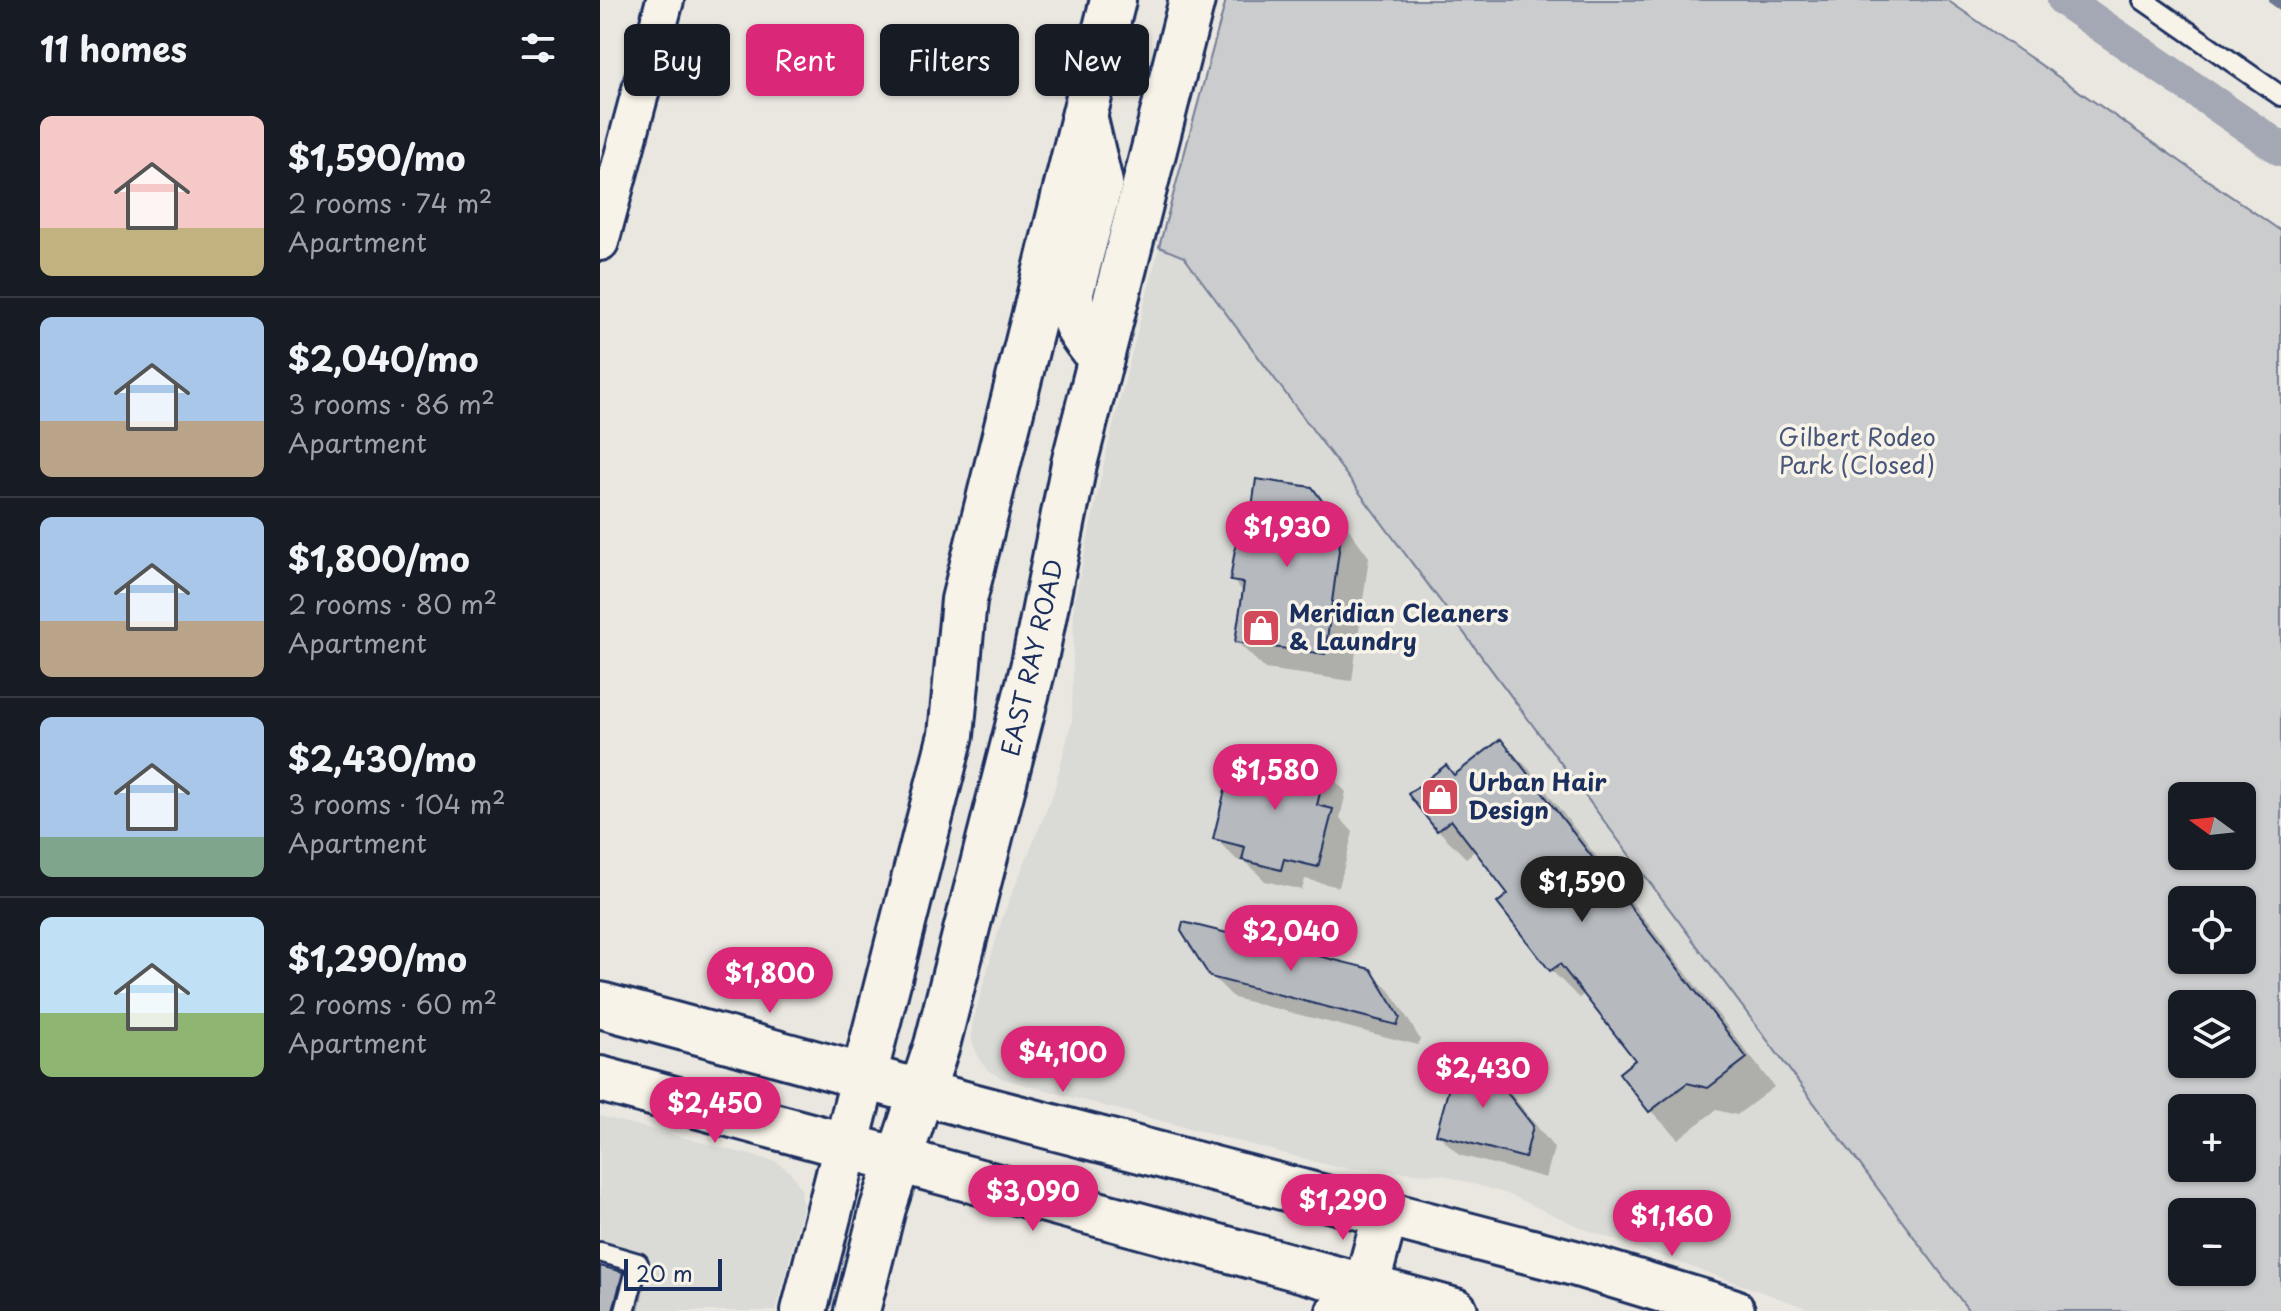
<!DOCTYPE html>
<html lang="en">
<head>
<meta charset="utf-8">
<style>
	:root { --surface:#171b24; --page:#20242c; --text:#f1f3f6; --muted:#9ea1a6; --line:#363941; --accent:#db2777 }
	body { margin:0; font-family:"Playpen Sans",sans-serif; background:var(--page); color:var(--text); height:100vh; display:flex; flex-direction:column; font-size:30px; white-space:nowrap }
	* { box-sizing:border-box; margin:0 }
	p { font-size:26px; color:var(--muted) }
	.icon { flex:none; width:44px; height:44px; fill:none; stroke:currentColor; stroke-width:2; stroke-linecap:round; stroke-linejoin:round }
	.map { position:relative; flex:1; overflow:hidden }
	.details { display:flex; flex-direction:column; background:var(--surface); width:600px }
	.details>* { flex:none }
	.guide { position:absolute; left:24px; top:24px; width:760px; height:72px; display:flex; gap:16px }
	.needle { width:52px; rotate:285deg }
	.fabs { position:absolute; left:1568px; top:782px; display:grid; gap:16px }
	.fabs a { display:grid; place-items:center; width:88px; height:88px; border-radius:12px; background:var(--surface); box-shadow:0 2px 6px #0004; font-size:40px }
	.scale { position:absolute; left:24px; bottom:20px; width:98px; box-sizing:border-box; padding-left:8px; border:4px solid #1b2f5e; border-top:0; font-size:22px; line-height:28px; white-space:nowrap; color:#1b2f5e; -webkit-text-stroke:6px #f7f3e8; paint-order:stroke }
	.price { position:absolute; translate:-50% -68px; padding:0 18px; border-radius:28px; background:var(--accent); color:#fff; font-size:26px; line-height:52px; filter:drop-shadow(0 2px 4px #0008) }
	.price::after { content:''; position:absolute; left:50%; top:48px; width:24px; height:18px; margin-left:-12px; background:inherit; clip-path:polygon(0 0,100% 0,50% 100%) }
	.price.active { background:#222; color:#fff }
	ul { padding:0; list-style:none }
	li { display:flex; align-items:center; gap:24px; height:200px; padding:0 40px }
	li+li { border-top:2px solid var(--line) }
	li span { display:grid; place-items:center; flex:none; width:224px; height:160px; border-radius:12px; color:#555 }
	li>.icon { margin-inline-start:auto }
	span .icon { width:96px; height:96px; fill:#fffc; stroke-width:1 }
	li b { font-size:34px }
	h2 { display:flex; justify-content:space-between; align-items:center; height:96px; padding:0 40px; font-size:34px }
	.tag { padding:0 28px; border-radius:12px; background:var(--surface); box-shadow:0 2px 6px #0004; font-size:28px; line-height:72px }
	.tag.active { background:var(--accent); color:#fff }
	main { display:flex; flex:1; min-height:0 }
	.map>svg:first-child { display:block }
	.built { fill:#dadad6 }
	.green { fill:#cbcccd; stroke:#737e96; stroke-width:2; fill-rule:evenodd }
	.shadow { fill:#0003 }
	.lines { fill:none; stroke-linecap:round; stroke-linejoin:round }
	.stream { stroke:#6d7892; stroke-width:10 }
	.canal { stroke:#a3a8b4; stroke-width:34 }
	.building { fill:#b6babf; stroke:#1b2f5e; stroke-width:2 }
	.service-casing { stroke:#1b2f5e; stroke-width:24 }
	.minor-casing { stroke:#1b2f5e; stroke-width:42 }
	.secondary-casing { stroke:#1b2f5e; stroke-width:50 }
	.primary-casing { stroke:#1b2f5e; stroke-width:50 }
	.service { stroke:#f7f3e8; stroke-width:18 }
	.minor { stroke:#f7f3e8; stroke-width:36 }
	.secondary { stroke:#f7f3e8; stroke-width:44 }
	.primary { stroke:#f7f3e8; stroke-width:44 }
	.labels { text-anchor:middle; stroke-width:7; stroke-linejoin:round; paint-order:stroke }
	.park-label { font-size:24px; fill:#47567a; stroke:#f7f3e8 }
	.poi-label { font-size:24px; font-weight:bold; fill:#1b2f5e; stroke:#f7f3e8; text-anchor:start }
	.street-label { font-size:24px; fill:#1b2f5e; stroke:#f7f3e8 }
</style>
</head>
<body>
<main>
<section class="details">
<h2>11 homes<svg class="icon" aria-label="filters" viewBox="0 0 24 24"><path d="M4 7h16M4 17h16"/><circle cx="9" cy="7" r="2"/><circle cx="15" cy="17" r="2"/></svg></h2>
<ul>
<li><span style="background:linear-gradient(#f6c9c9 70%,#c2b280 0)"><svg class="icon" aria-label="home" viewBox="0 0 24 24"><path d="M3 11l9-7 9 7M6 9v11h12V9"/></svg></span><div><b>$1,590/mo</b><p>2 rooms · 74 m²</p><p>Apartment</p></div></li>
<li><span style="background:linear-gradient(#a9c7e8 65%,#b9a48a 0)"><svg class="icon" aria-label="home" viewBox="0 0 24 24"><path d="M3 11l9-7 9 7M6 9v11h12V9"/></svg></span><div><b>$2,040/mo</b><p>3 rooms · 86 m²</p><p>Apartment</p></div></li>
<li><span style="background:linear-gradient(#a9c7e8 65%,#b9a48a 0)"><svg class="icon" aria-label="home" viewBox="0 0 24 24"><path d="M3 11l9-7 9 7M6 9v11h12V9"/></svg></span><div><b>$1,800/mo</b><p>2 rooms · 80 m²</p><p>Apartment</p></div></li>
<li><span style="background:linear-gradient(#a9c7e8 75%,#7fa58c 0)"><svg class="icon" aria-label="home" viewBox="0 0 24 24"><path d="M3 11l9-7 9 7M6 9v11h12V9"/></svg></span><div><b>$2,430/mo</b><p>3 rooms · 104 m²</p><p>Apartment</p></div></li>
<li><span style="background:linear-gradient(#bfe0f5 60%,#8fb573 0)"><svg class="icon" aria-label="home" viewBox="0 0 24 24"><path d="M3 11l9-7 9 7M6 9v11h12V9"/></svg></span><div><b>$1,290/mo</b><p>2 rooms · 60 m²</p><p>Apartment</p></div></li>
</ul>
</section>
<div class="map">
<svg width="1681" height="1311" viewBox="0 0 1681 1311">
	<rect width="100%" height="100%" fill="#eae7e0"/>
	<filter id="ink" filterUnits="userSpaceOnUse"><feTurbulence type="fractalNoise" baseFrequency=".0125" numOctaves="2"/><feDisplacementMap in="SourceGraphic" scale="16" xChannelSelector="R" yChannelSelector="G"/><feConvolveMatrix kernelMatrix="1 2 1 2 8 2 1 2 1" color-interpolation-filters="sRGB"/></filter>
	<g filter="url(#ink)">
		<!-- built -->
		<g class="built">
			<polygon points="559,247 583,257 1369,1311 1215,1311 982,1228 908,1194 843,1175 736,1167 403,1079 389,1071 380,1061 372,1041 372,1025 402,918 453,794 472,721 474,604 506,454"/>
			<polygon points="0,1116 177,1162 191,1173 201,1188 203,1207 176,1311 0,1311"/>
		</g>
		<!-- green -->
		<path class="green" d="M626,0H1347L1681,231V1311H1369L584,257L559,247ZM1582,796H1642V856H1582ZM1582,900H1642V960H1582ZM1582,1004H1642V1064H1582ZM1582,1108H1642V1168H1582ZM1582,1212H1642V1272H1582Z"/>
		<!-- shadow -->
		<g class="shadow">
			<polygon points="711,489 740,517 769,557 752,681 665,669 637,642 644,592 632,580 650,540"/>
			<polygon points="901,741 929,769 1174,1087 1137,1115 1116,1110 1078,1139 1051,1111 1022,1073 1037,1061 985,993 979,998 951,970 900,903 910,894 876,850 866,858 838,830 811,794 855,777"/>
			<polygon points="725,770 746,792 740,818 753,832 739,887 705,879 702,890 665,881 647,863 637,860 616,839 642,788"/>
			<polygon points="770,971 792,993 820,1039 818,1045 634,998 612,976"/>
			<polygon points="875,1055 897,1076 954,1148 946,1178 859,1155 838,1134"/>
			<polygon points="0,1268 22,1274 43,1295 39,1311 0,1311"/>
		</g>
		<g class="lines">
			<!-- stream -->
			<polyline class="stream" points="1674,0 1681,5"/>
			<!-- canal -->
			<polyline class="canal" points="1464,0 1681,149"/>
		</g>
		<!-- building -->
		<g class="building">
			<polygon points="656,479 712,487 742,528 725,654 635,642 644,583 630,581 637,536 648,537"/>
			<polygon points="901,739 1147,1058 1108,1088 1087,1083 1049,1112 1019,1073 1035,1060 960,964 950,971 897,903 908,894 851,820 837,831 808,794 846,765 854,775"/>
			<polygon points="649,749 726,769 717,805 733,809 718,867 684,859 681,870 642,860 645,847 613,839 627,782 640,785"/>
			<polygon points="583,922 771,969 800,1017 797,1025 610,977 581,931"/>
			<polygon points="860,1048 876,1053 933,1126 925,1158 836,1134"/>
			<polygon points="0,1266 23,1272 13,1311 0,1311"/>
		</g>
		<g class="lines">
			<defs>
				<g id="service">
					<polyline points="1543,0 1681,96"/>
					<polyline points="0,1252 38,1263 25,1311"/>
				</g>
				<g id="minor">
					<polyline points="0,242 65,0"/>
					<polyline points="735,1311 766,1287 771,1311"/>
				</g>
				<g id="secondary">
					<polyline points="0,1005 368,1105 974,1263 1132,1311"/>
					<polyline points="0,1079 855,1311"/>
					<polyline points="766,1287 786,1213"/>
				</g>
				<g id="primary">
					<path d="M485,119L500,183L471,292C471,325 481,335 501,359"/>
					<polyline points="204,1311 351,735 364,600 513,0"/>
					<polyline points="257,1311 283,1208 337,1045 434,664 474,464 592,0"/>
				</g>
			</defs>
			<!-- service casing -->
			<use href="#service" class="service-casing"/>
			<!-- minor casing -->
			<use href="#minor" class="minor-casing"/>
			<!-- secondary casing -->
			<use href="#secondary" class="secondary-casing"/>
			<!-- primary casing -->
			<use href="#primary" class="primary-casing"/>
			<!-- service -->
			<use href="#service" class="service"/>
			<!-- minor -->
			<use href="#minor" class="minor"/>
			<!-- secondary -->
			<use href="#secondary" class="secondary"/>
			<!-- primary -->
			<use href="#primary" class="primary"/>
		</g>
	</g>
	<!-- icons -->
	<defs>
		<symbol id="shop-square" viewBox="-11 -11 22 22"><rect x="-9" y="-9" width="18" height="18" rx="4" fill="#d1495b" stroke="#f7f3e8"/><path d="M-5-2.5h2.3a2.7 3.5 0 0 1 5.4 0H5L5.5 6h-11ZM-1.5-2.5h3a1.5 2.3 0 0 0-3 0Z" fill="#fff"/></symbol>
	</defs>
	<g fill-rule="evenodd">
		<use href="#shop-square" x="639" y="606" width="44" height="44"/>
		<use href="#shop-square" x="818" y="775" width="44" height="44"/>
	</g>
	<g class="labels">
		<!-- park labels -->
		<g class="park-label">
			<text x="1257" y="446">Gilbert Rodeo<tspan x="1257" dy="28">Park (Closed)</tspan></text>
		</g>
		<!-- poi labels -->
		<g class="poi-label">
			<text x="689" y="622">Meridian Cleaners<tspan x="689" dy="28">&amp; Laundry</tspan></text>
			<text x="868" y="791">Urban Hair<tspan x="868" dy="28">Design</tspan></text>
		</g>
		<!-- street labels -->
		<g class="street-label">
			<text transform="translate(433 658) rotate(-77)" y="8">EAST RAY ROAD</text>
		</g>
	</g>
</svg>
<div class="fabs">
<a><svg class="needle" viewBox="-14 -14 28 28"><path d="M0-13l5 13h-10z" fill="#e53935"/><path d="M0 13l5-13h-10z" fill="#9ea1a6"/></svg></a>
<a><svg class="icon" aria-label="locate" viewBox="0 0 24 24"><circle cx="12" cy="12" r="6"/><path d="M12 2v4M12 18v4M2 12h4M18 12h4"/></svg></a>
<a><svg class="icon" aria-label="layers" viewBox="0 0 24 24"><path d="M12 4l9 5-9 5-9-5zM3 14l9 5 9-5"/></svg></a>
<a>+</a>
<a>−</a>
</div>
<div class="scale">20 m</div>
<b class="price" style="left:687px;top:569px">$1,930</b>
<b class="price" style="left:675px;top:812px">$1,580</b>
<b class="price active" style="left:982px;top:924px">$1,590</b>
<b class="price" style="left:691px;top:973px">$2,040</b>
<b class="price" style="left:170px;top:1015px">$1,800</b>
<b class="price" style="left:463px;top:1094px">$4,100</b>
<b class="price" style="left:883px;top:1110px">$2,430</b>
<b class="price" style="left:115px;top:1145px">$2,450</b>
<b class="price" style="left:433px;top:1233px">$3,090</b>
<b class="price" style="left:743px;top:1242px">$1,290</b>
<b class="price" style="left:1072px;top:1258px">$1,160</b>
<div class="guide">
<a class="tag">Buy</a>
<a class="tag active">Rent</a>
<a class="tag">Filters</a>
<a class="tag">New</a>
</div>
</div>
</main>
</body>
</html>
